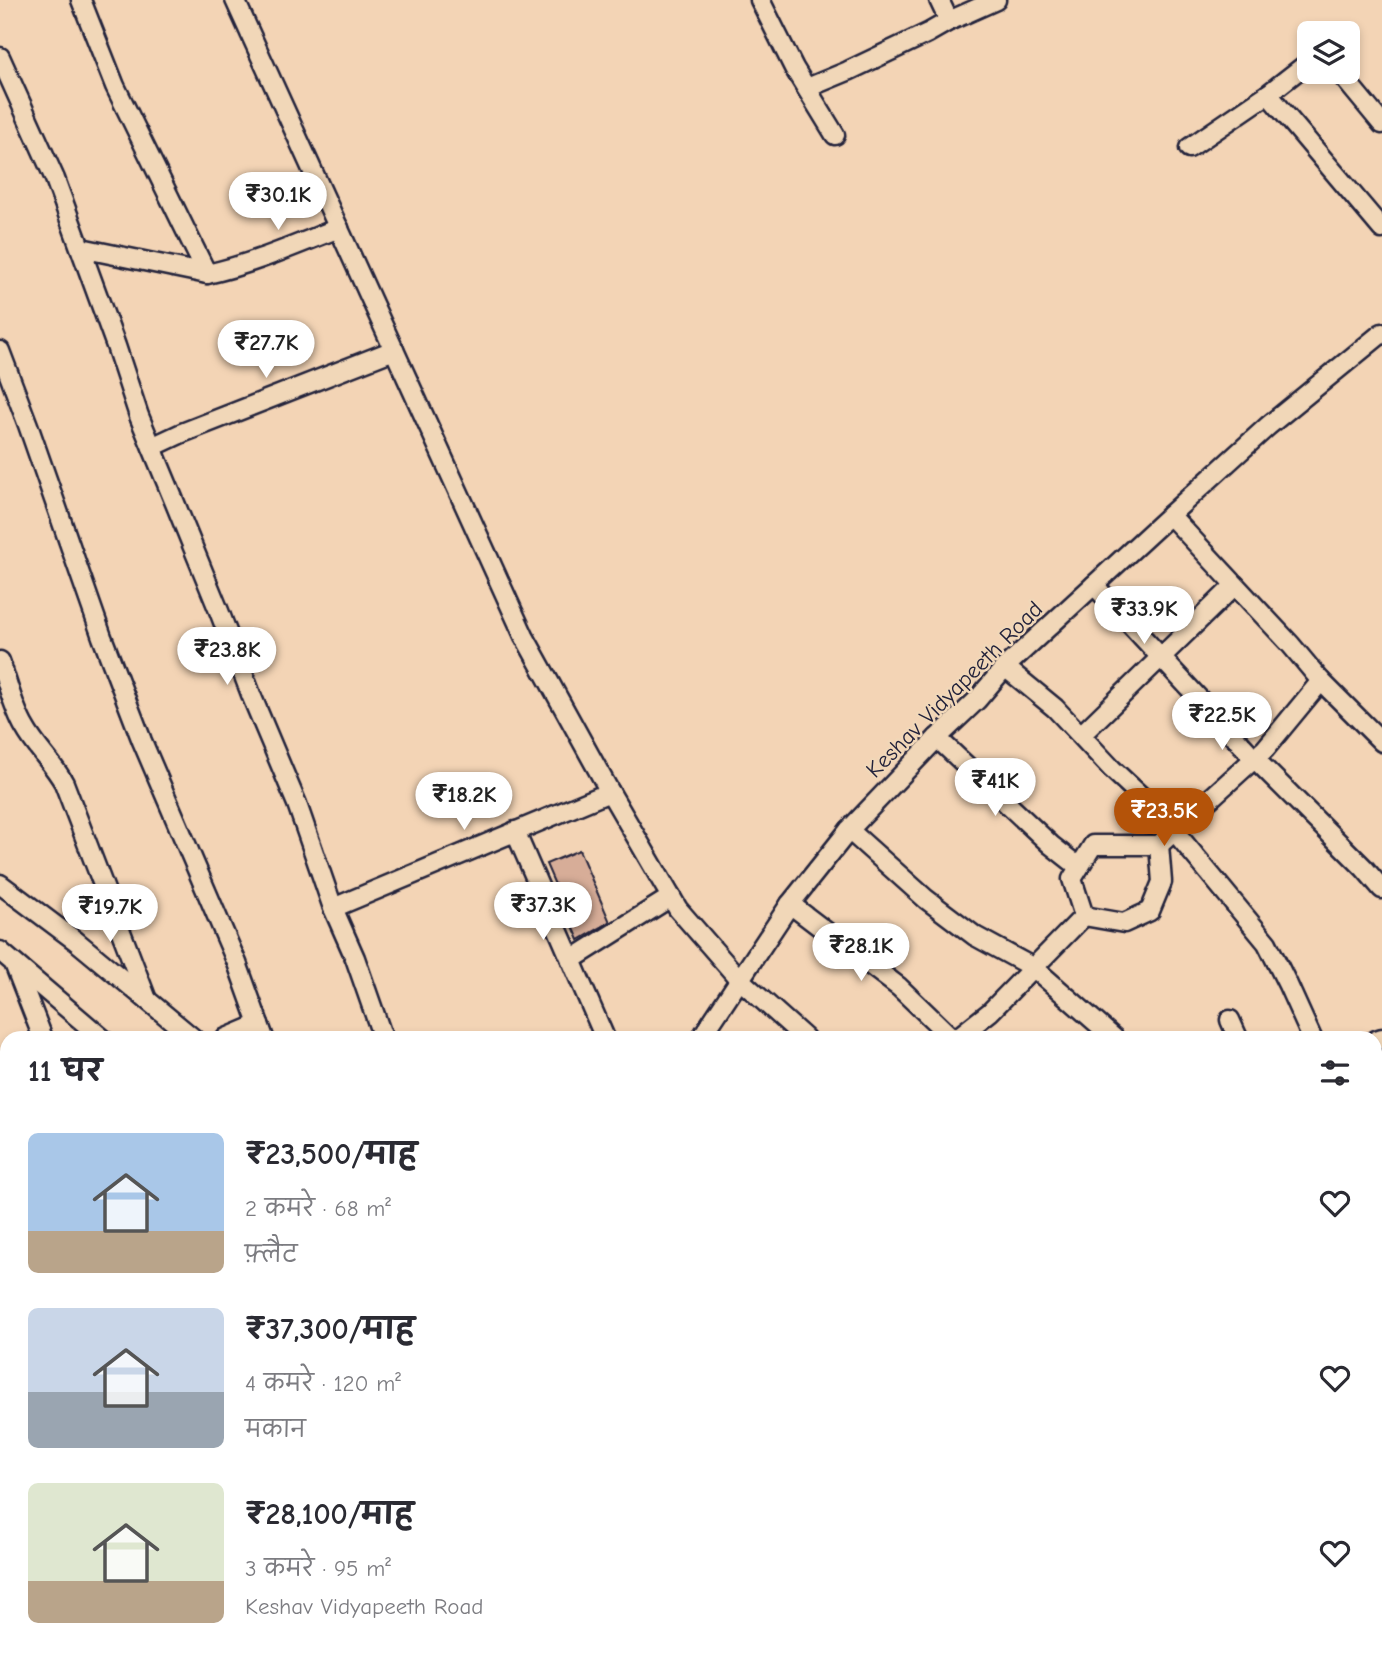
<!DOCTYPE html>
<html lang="hi">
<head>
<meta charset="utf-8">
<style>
	:root { --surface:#fff; --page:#f2f2f3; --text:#2b2b33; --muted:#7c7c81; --accent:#b45309 }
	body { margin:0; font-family:"Comic Neue","Playpen Sans Deva",sans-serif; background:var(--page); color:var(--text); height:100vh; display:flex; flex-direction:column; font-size:26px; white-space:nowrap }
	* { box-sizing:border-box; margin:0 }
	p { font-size:23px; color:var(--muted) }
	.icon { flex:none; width:38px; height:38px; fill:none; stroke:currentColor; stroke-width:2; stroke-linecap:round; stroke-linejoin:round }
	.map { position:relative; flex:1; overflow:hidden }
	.panel { position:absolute; left:0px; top:1031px; width:1382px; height:625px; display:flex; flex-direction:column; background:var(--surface); border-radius:21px 21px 0 0; box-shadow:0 4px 10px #0003 }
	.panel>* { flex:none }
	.fabs { position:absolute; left:1297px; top:21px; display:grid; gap:14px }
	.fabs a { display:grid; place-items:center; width:63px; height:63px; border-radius:10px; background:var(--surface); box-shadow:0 4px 10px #0003; font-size:35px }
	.price { position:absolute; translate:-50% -60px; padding:0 16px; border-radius:24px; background:#fff; color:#222; font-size:23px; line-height:46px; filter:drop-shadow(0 2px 4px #0008) }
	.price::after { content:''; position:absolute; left:50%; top:42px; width:21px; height:16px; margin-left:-10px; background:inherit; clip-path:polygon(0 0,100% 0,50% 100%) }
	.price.current { background:var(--accent); color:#fff }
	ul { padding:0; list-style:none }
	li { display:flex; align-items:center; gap:21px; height:175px; padding:0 28px }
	li span { display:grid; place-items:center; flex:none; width:196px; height:140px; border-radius:10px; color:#555 }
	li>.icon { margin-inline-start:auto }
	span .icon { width:84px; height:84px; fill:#fffc; stroke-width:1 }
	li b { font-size:30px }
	h2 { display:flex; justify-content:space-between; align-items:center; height:84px; padding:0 28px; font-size:30px }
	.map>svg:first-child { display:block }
	.building { fill:#d7ad98; stroke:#22223b; stroke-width:2 }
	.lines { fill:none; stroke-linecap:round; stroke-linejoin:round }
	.minor-casing { stroke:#22223b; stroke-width:23 }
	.minor { stroke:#f1d7b8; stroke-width:18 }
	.labels { text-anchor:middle; stroke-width:5; stroke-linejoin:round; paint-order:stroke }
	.street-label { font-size:23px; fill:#22223b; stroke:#f1d7b8 }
</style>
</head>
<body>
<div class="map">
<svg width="1382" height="1654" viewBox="0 0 1382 1654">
	<rect width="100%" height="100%" fill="#f3d4b5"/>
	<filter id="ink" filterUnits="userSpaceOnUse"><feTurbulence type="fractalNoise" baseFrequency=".0143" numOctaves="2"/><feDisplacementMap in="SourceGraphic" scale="14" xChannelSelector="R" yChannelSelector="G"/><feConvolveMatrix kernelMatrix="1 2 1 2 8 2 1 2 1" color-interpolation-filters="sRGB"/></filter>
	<g filter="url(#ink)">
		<!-- building -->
		<polygon class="building" points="579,850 610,922 579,940 546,864"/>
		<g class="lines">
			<defs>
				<g id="minor">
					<path d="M81,0L115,86L207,274C253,264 295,245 339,228"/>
					<polyline points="235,0 524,636 610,792 678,909 739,979 805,1038"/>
					<polyline points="760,0 794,68 835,135"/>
					<polyline points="939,0 949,21"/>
					<polyline points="0,57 55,179 116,346 139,416 175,503 219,611 252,697 297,804 333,908 355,958 383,1038"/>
					<polyline points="1339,72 1382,124"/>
					<polyline points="807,88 848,71 928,33 949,21 996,0"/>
					<polyline points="1268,94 1382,229"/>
					<polyline points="1189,148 1268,94 1309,62"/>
					<polyline points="81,248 207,274"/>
					<polyline points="0,351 28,425 102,637 142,741 237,963 264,1038"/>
					<polyline points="152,447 182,433 394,350"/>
					<polyline points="1170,515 1291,645 1321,681"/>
					<polyline points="1094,585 1255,759 1364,868 1382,889"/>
					<path d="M0,661C7,681 14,710 25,728C36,748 53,763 64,783L146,997"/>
					<polyline points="1005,667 1055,708 1112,769 1161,815 1215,880 1267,943 1288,985 1312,1038"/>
					<polyline points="1081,735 1235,585"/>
					<polyline points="937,738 1051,845 1079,867"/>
					<polyline points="849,830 926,899 975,936 1034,968 1114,1038"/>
					<polyline points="515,831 605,1038"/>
					<polyline points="0,884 76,941 193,1038"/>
					<polyline points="790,904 899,987 952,1038"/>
					<polyline points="333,908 610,792"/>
					<polyline points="1084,916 1124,923 1150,911 1162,882 1159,845"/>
					<polyline points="0,951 102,1038"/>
					<polyline points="571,960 671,897"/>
					<polyline points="15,966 43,1038"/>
					<polyline points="1230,1020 1238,1038"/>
					<polyline points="226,1038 259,1024"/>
					<polyline points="701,1038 790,904 849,830 937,738 977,700 1005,667 1170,515 1268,426 1382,333"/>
					<polyline points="957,1038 990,1012 1084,916 1072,879 1093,845 1159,845 1265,749 1321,681 1382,742"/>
					<polyline points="1376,1040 1382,1038"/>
					<polyline points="1376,1278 1382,1275"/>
					<polyline points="1376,1454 1382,1451"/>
					<polyline points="1376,1573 1382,1575"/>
					<polyline points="1376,1603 1382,1601"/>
					<polyline points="0,1619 7,1630"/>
					<polyline points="19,1648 22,1654"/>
					<polyline points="111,1648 114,1654"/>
					<polyline points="399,1648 402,1654"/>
					<polyline points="605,1648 608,1654"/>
					<polyline points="735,1648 737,1654"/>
					<polyline points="855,1648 857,1654"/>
					<polyline points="1049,1648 1051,1654"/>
					<polyline points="1162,1648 1166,1654"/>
					<polyline points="235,1654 240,1648"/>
					<polyline points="998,1654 1012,1648"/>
					<polyline points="1258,1654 1270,1648"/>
				</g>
			</defs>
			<!-- minor casing -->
			<use href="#minor" class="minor-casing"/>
			<!-- minor -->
			<use href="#minor" class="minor"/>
		</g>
	</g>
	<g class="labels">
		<!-- street labels -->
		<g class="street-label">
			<text transform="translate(954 689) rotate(-45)" y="8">Keshav Vidyapeeth Road</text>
		</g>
	</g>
</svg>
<div class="fabs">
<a><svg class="icon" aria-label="layers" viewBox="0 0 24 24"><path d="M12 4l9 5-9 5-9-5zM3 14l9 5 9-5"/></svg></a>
</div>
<b class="price" style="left:278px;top:232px">₹30.1K</b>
<b class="price" style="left:266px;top:380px">₹27.7K</b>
<b class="price" style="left:1144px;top:646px">₹33.9K</b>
<b class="price" style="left:227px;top:687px">₹23.8K</b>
<b class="price" style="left:1222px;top:752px">₹22.5K</b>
<b class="price" style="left:995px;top:818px">₹41K</b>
<b class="price" style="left:464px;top:832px">₹18.2K</b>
<b class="price current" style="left:1164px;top:848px">₹23.5K</b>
<b class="price" style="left:543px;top:942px">₹37.3K</b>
<b class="price" style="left:110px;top:944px">₹19.7K</b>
<b class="price" style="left:861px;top:983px">₹28.1K</b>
<section class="panel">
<h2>11 घर<svg class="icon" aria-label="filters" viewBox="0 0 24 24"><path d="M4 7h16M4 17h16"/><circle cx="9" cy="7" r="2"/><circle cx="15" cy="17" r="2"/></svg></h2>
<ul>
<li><span style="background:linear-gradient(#a9c7e8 70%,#b9a48a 0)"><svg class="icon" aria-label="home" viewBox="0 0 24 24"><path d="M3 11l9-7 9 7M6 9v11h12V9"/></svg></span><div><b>₹23,500/माह</b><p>2 कमरे · 68 m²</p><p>फ़्लैट</p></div><svg class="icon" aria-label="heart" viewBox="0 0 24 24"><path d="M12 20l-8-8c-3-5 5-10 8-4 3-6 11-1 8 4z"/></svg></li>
<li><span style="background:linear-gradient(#c9d6e8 60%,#9aa5b1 0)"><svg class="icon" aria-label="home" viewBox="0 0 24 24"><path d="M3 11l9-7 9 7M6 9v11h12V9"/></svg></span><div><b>₹37,300/माह</b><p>4 कमरे · 120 m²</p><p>मकान</p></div><svg class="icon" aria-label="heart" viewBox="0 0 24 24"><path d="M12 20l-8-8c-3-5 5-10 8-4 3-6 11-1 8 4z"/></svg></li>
<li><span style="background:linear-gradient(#dfe7d0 70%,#b9a48a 0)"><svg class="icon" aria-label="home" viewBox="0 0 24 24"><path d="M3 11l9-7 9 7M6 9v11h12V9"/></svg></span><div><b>₹28,100/माह</b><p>3 कमरे · 95 m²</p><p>Keshav Vidyapeeth Road</p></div><svg class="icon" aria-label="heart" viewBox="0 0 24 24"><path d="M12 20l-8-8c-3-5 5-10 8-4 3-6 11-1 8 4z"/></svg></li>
</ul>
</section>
</div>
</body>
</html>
